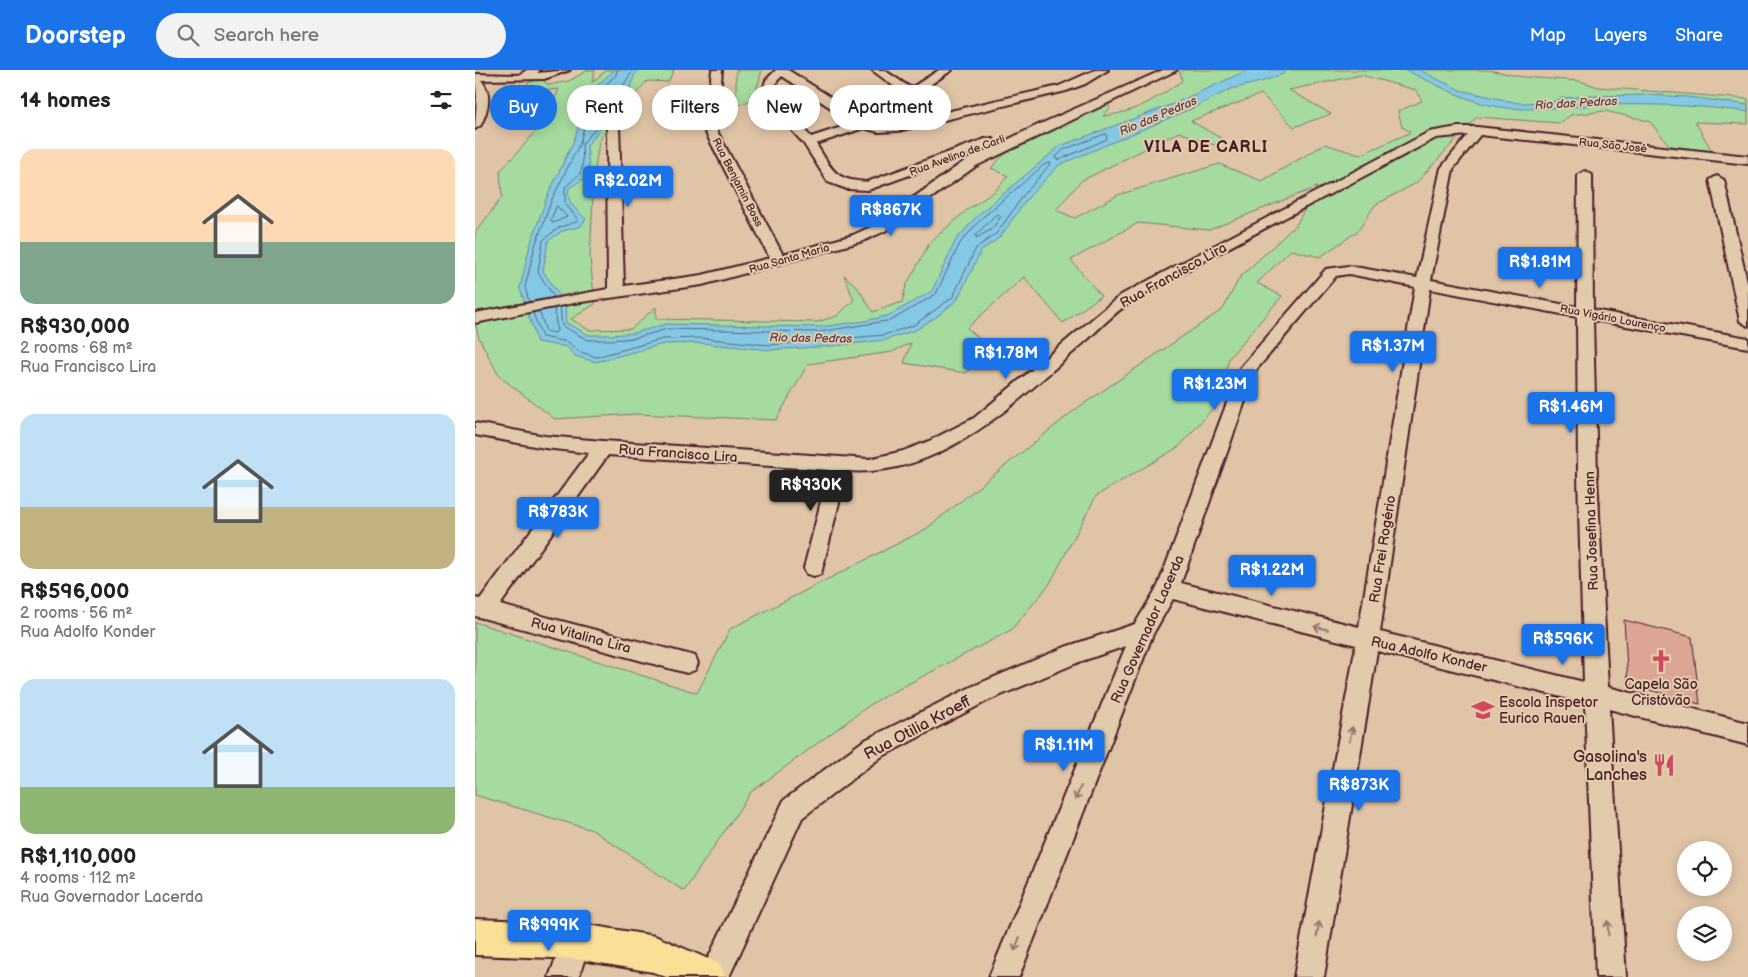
<!DOCTYPE html>
<html lang="en">
<head>
<meta charset="utf-8">
<style>
	:root { --surface:#fff; --page:#f2f2f2; --text:#222; --muted:#767676; --accent:#1a73e8 }
	body { margin:0; font-family:"Balsamiq Sans",sans-serif; background:var(--page); color:var(--text); height:100vh; display:flex; flex-direction:column; font-size:19px; white-space:nowrap }
	* { box-sizing:border-box; margin:0 }
	p { font-size:16px; color:var(--muted) }
	.icon { flex:none; width:28px; height:28px; fill:none; stroke:currentColor; stroke-width:2; stroke-linecap:round; stroke-linejoin:round }
	.map { position:relative; flex:1; overflow:hidden }
	.panel { display:flex; flex-direction:column; background:var(--surface); width:475px }
	.panel>* { flex:none }
	.hud { position:absolute; left:15px; top:15px; width:475px; height:45px; display:flex; gap:10px }
	.buttons { position:absolute; left:1202px; top:771px; display:grid; gap:10px }
	.buttons a { display:grid; place-items:center; width:55px; height:55px; border-radius:50%; background:var(--surface); box-shadow:0 2px 12px #0003; font-size:25px }
	.price { position:absolute; translate:-50% -42px; padding:0 11px; border-radius:5px; background:var(--accent); color:#fff; font-size:16px; line-height:32px; filter:drop-shadow(0 1px 2px #0008) }
	.price::after { content:''; position:absolute; left:50%; top:30px; width:15px; height:11px; margin-left:-8px; background:inherit; clip-path:polygon(0 0,100% 0,50% 100%) }
	.price.active { background:#222; color:#fff }
	ul { padding:0; list-style:none }
	li { display:grid; align-content:center; gap:10px; height:265px; padding:0 20px }
	li span { display:grid; place-items:center; height:155px; border-radius:15px; color:#555 }
	li>.icon { margin-inline-start:auto }
	span .icon { width:90px; height:90px; fill:#fffc; stroke-width:1 }
	li b { font-size:21px }
	h2 { display:flex; justify-content:space-between; align-items:center; height:60px; padding:0 20px; font-size:21px }
	.chip { padding:0 18px; border-radius:22px; background:var(--surface); box-shadow:0 2px 12px #0003; font-size:18px; line-height:45px }
	.chip.active { background:var(--accent); color:#fff }
	header { display:flex; align-items:center; gap:30px; box-sizing:border-box; height:70px; padding:0 25px; background:var(--accent); color:#fff }
	header strong { font-size:24px }
	nav { display:flex; gap:28px; margin-inline-start:auto; font-size:18px }
	.search { width:350px; height:45px; background:var(--page); display:flex; align-items:center; gap:12px; box-sizing:border-box; padding:0 18px; border-radius:28px; color:var(--muted); font-size:19px }
	main { display:flex; flex:1; min-height:0 }
	.map>svg:first-child { display:block }
	.green { fill:#a5db9e; stroke:#787d64; fill-rule:evenodd }
	.water { fill:#83c9e5; stroke:#6c859b }
	.lines { fill:none; stroke-linecap:round; stroke-linejoin:round }
	.shore { stroke:#616375; stroke-width:1 }
	.building { fill:#dda694; stroke:#4a1f2b }
	.minor-casing { stroke:#4a1f2b; stroke-width:4 }
	.major-casing { stroke:#4a1f2b; stroke-width:4 }
	.minor { fill:#e1cbab; fill-rule:evenodd }
	.major { fill:#fadf96; fill-rule:evenodd }
	.oneway { stroke:#96756b }
	.labels { text-anchor:middle; stroke-width:4; stroke-linejoin:round; paint-order:stroke }
	.far-street-label { font-size:11px; fill:#4a1f2b; stroke:#e1cbab }
	.far-water-label { font-size:12px; font-style:italic; fill:#533847; stroke:#e1cbab }
	.street-label { font-size:14px; fill:#4a1f2b; stroke:#e1cbab }
	.poi-label { font-size:14px; fill:#4a1f2b; stroke:#e1cbab }
	.far-district-label { font-size:16px; font-weight:bold; letter-spacing:1px; fill:#4a1f2b; stroke:#e1cbab }
	.near-street-label { font-size:16px; fill:#4a1f2b; stroke:#e1cbab }
	.near-poi-label { font-size:16px; fill:#4a1f2b; stroke:#e1cbab; text-anchor:end }
</style>
</head>
<body>
<header>
<strong>Doorstep</strong>
<div class="search"><svg class="icon" aria-label="search" viewBox="0 0 24 24"><circle cx="10" cy="10" r="6"/><path d="M15 15l6 6"/></svg>Search here</div>
<nav><a>Map</a><a>Layers</a><a>Share</a></nav>
</header>
<main>
<section class="panel">
<h2>14 homes<svg class="icon" aria-label="filters" viewBox="0 0 24 24"><path d="M4 7h16M4 17h16"/><circle cx="9" cy="7" r="2"/><circle cx="15" cy="17" r="2"/></svg></h2>
<ul>
<li><span style="background:linear-gradient(#ffd9b3 60%,#7fa58c 0)"><svg class="icon" aria-label="home" viewBox="0 0 24 24"><path d="M3 11l9-7 9 7M6 9v11h12V9"/></svg></span><div><b>R$930,000</b><p>2 rooms · 68 m²</p><p>Rua Francisco Lira</p></div></li>
<li><span style="background:linear-gradient(#bfe0f5 60%,#c2b280 0)"><svg class="icon" aria-label="home" viewBox="0 0 24 24"><path d="M3 11l9-7 9 7M6 9v11h12V9"/></svg></span><div><b>R$596,000</b><p>2 rooms · 56 m²</p><p>Rua Adolfo Konder</p></div></li>
<li><span style="background:linear-gradient(#bfe0f5 70%,#8fb573 0)"><svg class="icon" aria-label="home" viewBox="0 0 24 24"><path d="M3 11l9-7 9 7M6 9v11h12V9"/></svg></span><div><b>R$1,110,000</b><p>4 rooms · 112 m²</p><p>Rua Governador Lacerda</p></div></li>
</ul>
</section>
<div class="map">
<svg width="1273" height="907" viewBox="0 0 1273 907">
	<rect width="100%" height="100%" fill="#e0c4a6"/>
	<filter id="ink" filterUnits="userSpaceOnUse"><feTurbulence type="fractalNoise" baseFrequency=".02" numOctaves="2"/><feDisplacementMap in="SourceGraphic" scale="10" xChannelSelector="R" yChannelSelector="G"/><feConvolveMatrix kernelMatrix="1 2 1 2 8 2 1 2 1" color-interpolation-filters="sRGB"/></filter>
	<g filter="url(#ink)">
		<!-- green -->
		<g class="green">
			<path d="M113,0H120L117,12L132,0H199L193,12L172,11L144,43L124,71L119,106L115,188L120,234L96,249L114,260L156,259L181,237V249L342,252L362,246L379,230L369,205L382,217L398,242L427,232L431,216L455,172L492,140L520,121L533,106L516,98C539,69 597,48 631,32L635,38L628,46C660,43 680,29 707,11L705,2L709,0H1014L1048,7L1105,11L1123,17L1273,29V54L1220,52L1237,81L1195,76L1174,51L1130,41L1096,45L1085,53L1002,47L941,113L900,135L883,161L845,187L816,180L782,213L807,226L754,288L744,331L705,376L621,426L574,515L536,560L399,632L276,722L209,821L117,760L0,725V552L222,623L255,559L451,459L601,339L748,239L765,207L821,155L842,117L734,160L663,153L596,190L626,226L588,253L549,207L492,258L518,280L491,303L429,293L436,273L417,282L333,294L301,350L161,344L80,349L24,306L4,268L0,252V163L27,127L25,101C50,75 71,52 84,19L58,22L52,13L66,9L74,15L94,11ZM886,5L941,20L947,31L923,41L927,57L936,62L885,85L850,74L787,111L744,94L643,125L600,148L581,140L606,111L704,62L739,75L749,70L716,51L786,24L819,57L856,44L814,20Z"/>
			<polygon points="261,0 287,0 279,29 261,36"/>
		</g>
		<!-- water -->
		<g class="water">
			<path d="M139,0H164L159,6L155,18L112,76L114,98L110,108L94,118C91,133 101,139 111,149L106,156L87,161L73,171L68,201L90,234L91,253L114,265H136L159,263L191,254L344,257L390,251L415,245L457,221L481,170L503,145L585,76L698,34L773,0H811L808,4L786,12L756,19L718,38L584,95L552,129L525,167L506,181L482,230L464,245L441,260L410,270L358,276L295,280L224,273L188,274L121,292L100,286L92,277L62,272L45,218L55,175L72,127L99,70L108,43L124,14Z"/>
			<path d="M930,0H944L985,20L1043,33L1078,32L1087,28L1116,26L1173,25L1213,27L1273,35V42C1225,35 1176,34 1128,35C1095,36 1058,42 1025,37C991,32 961,14 930,0Z"/>
		</g>
		<g class="lines">
			<!-- shore -->
			<g class="shore">
				<polygon points="631,64 632,69 584,90 580,88 588,80"/>
				<polygon points="82,136 92,147 78,153 76,150"/>
				<polygon points="522,144 526,146 517,159 501,168 501,165"/>
				<path d="M79,227L63,202L68,170L85,157L104,151L90,133V117C111,100 108,100 107,74L123,56L158,0"/>
				<polyline points="54,232 50,217 60,176 77,129 105,73 112,45 128,17 141,5 142,0"/>
				<polyline points="64,241 71,261 80,263 82,261 79,238"/>
				<polyline points="58,243 67,267 93,272 103,281 121,287 188,269 225,268 295,275 409,265 439,255 478,227 501,178 522,163 548,126 576,93 570,94 507,148 485,173 461,224 417,250 344,262 192,259 160,268 136,270 113,270 87,256 85,237"/>
			</g>
		</g>
		<!-- building -->
		<polygon class="building" points="1149,550 1217,567 1225,634 1153,614"/>
		<g class="lines">
			<defs>
				<g id="minor">
					<path d="M52,0H65L62,3L95,0L69,9L6,10C18,24 13,40 6,55L0,59L2,27L0,4L44,5Z"/>
					<polygon points="237,0 247,0 242,61 308,185 378,165 400,155 491,90 563,55 688,0 702,0 501,96 410,161 388,171 227,215 99,233 0,253 0,243 133,219 132,55 138,51 144,55 149,216 227,205 295,188 230,61"/>
					<path d="M301,0H313L390,49C405,44 419,36 429,24L397,0H409L436,18L464,0H477L440,25L432,35L410,51L401,54H403L423,53L584,16L620,0H633L610,14L591,21L423,61L403,62L389,58L341,74C358,100 358,110 392,112L510,69H518L520,72L518,75L393,120L372,119L353,112L329,74L288,28L286,26L291,10ZM307,6L379,53L336,67L298,26L302,11Z"/>
					<path d="M983,57H1002L1273,86V94L1005,65L978,99L956,210L1102,237L1103,105L1110,101L1117,105L1118,240L1273,268V278L1118,250L1122,406L1133,617L1273,653V675L1134,639L1151,907H1121L1110,633L902,581L849,907H819L881,575L698,529L678,564L544,907H514L651,576L604,592L512,631L406,687L327,748L254,907H224L309,730L388,671L496,617L590,577L660,554L683,516L765,298L851,199L874,196L942,208L966,98L993,65L961,68C861,122 758,173 659,230C642,240 627,256 613,269C545,328 470,408 372,401L346,504L339,506L332,504L329,498L354,400L133,385L25,535L220,586L223,593L220,600L212,603L0,546V528L5,529L114,383L70,378L0,365V353L70,366L128,371L394,389L428,381L454,371L499,348L646,225L954,62ZM874,204L940,217L884,557L706,513L781,300L861,206ZM955,219L1102,247L1103,406L1109,612L905,562Z"/>
					<polygon points="1242,106 1249,110 1273,216 1273,256 1265,251 1235,110"/>
					<polygon points="101,857 111,861 115,871 104,907 74,907 91,861"/>
				</g>
				<polygon id="major" points="0,849 101,853 180,866 245,894 250,907 191,907 178,902 101,889 0,885"/>
			</defs>
			<!-- minor casing -->
			<use href="#minor" class="minor-casing"/>
			<!-- major casing -->
			<use href="#major" class="major-casing"/>
			<!-- minor -->
			<use href="#minor" class="minor"/>
			<!-- major -->
			<use href="#major" class="major"/>
		</g>
		<!-- one-way arrows -->
		<defs><path id="oneway-shaft" d="M-6 0H5M1.5-3L5.5 0L1.5 3" fill="none" stroke-width="1.6" stroke-linecap="round" stroke-linejoin="round" transform="scale(1.25)"/></defs>
		<g class="oneway">
			<use href="#oneway-shaft" transform="translate(846 558) rotate(-166)"/>
			<use href="#oneway-shaft" transform="translate(876 664) rotate(-80)"/>
			<use href="#oneway-shaft" transform="translate(603 723) rotate(112)"/>
			<use href="#oneway-shaft" transform="translate(1133 858) rotate(-93)"/>
			<use href="#oneway-shaft" transform="translate(843 859) rotate(-80)"/>
			<use href="#oneway-shaft" transform="translate(542 874) rotate(112)"/>
		</g>
	</g>
	<!-- icons -->
	<defs>
		<symbol id="church-bare" viewBox="-9 -9 18 18"><path d="M-1.2-6h2.4v3.5h3.3v2.4h-3.3V6h-2.4V-.1h-3.3v-2.4h3.3Z" fill="#d1495b" stroke="#e1cbab" stroke-width="2.5" paint-order="stroke"/></symbol>
		<symbol id="school-bare" viewBox="-9 -9 18 18"><path d="M0-5L7-2L0 1L-7-2ZM-4 1L0 2.5L4 1V4Q0 6-4 4Z" fill="#d1495b" stroke="#e1cbab" stroke-width="2.5" paint-order="stroke"/></symbol>
		<symbol id="restaurant-bare" viewBox="-9 -9 18 18"><path d="M-5-6h1v4h1v-4h1v4h1v-4h1v5L-1.5 .5V6h-2V.5L-5-1ZM5-6V6H3V1.5H1.5Q1.5-4 5-6Z" fill="#d1495b" stroke="#e1cbab" stroke-width="2.5" paint-order="stroke"/></symbol>
	</defs>
	<g fill-rule="evenodd">
		<use href="#church-bare" x="1170" y="575" width="32" height="32"/>
		<use href="#school-bare" x="992" y="624" width="32" height="32"/>
		<use href="#restaurant-bare" x="1173" y="679" width="32" height="32"/>
	</g>
	<g class="labels">
		<!-- far-street labels -->
		<g class="far-street-label">
			<text transform="translate(1138 75) rotate(6)" y="4">Rua São José</text>
			<text transform="translate(482 85) rotate(-20)" y="4">Rua Avelino de Carli</text>
			<text transform="translate(263 112) rotate(63)" y="4">Rua Benjamin Boss</text>
			<text transform="translate(314 188) rotate(-16)" y="4">Rua Santa Maria</text>
			<text transform="translate(1138 248) rotate(11)" y="4">Rua Vigário Lourenço</text>
		</g>
		<!-- far-water labels -->
		<g class="far-water-label">
			<text transform="translate(1101 33) rotate(-3)" y="4">Rio das Pedras</text>
			<text transform="translate(683 46) rotate(-23)" y="4">Rio das Pedras</text>
			<text transform="translate(336 268) rotate(1)" y="4">Rio das Pedras</text>
		</g>
		<!-- street labels -->
		<g class="street-label">
			<text transform="translate(698 205) rotate(-29)" y="5">Rua Francisco Lira</text>
			<text transform="translate(203 383) rotate(4)" y="5">Rua Francisco Lira</text>
			<text transform="translate(1116 461) rotate(-92)" y="5">Rua Josefina Henn</text>
			<text transform="translate(907 479) rotate(-81)" y="5">Rua Frei Rogério</text>
			<text transform="translate(672 559) rotate(-66)" y="5">Rua Governador Lacerda</text>
			<text transform="translate(106 565) rotate(15)" y="5">Rua Vitalina Lira</text>
			<text transform="translate(954 584) rotate(13)" y="5">Rua Adolfo Konder</text>
		</g>
		<!-- poi labels -->
		<g class="poi-label">
			<text x="1186" y="619">Capela São<tspan x="1186" dy="16">Cristóvão</tspan></text>
			<text x="1024" y="637" text-anchor="start">Escola Inspetor<tspan x="1024" dy="16">Eurico Rauen</tspan></text>
		</g>
		<!-- far-district labels -->
		<g class="far-district-label">
			<text x="731" y="82">VILA DE CARLI</text>
		</g>
		<!-- near-street labels -->
		<g class="near-street-label">
			<text transform="translate(442 657) rotate(-28)" y="6">Rua Otilia Kroeff</text>
		</g>
		<!-- near-poi labels -->
		<g class="near-poi-label">
			<text x="1172" y="692">Gasolina's<tspan x="1172" dy="18">Lanches</tspan></text>
		</g>
	</g>
</svg>
<div class="buttons">
<a><svg class="icon" aria-label="locate" viewBox="0 0 24 24"><circle cx="12" cy="12" r="6"/><path d="M12 2v4M12 18v4M2 12h4M18 12h4"/></svg></a>
<a><svg class="icon" aria-label="layers" viewBox="0 0 24 24"><path d="M12 4l9 5-9 5-9-5zM3 14l9 5 9-5"/></svg></a>
</div>
<b class="price" style="left:153px;top:138px">R$2.02M</b>
<b class="price" style="left:416px;top:167px">R$867K</b>
<b class="price" style="left:1065px;top:219px">R$1.81M</b>
<b class="price" style="left:918px;top:303px">R$1.37M</b>
<b class="price" style="left:531px;top:310px">R$1.78M</b>
<b class="price" style="left:740px;top:341px">R$1.23M</b>
<b class="price" style="left:1096px;top:364px">R$1.46M</b>
<b class="price active" style="left:336px;top:442px">R$930K</b>
<b class="price" style="left:83px;top:469px">R$783K</b>
<b class="price" style="left:797px;top:527px">R$1.22M</b>
<b class="price" style="left:1088px;top:596px">R$596K</b>
<b class="price" style="left:589px;top:702px">R$1.11M</b>
<b class="price" style="left:884px;top:742px">R$873K</b>
<b class="price" style="left:74px;top:882px">R$999K</b>
<div class="hud">
<a class="chip active">Buy</a>
<a class="chip">Rent</a>
<a class="chip">Filters</a>
<a class="chip">New</a>
<a class="chip">Apartment</a>
</div>
</div>
</main>
</body>
</html>
